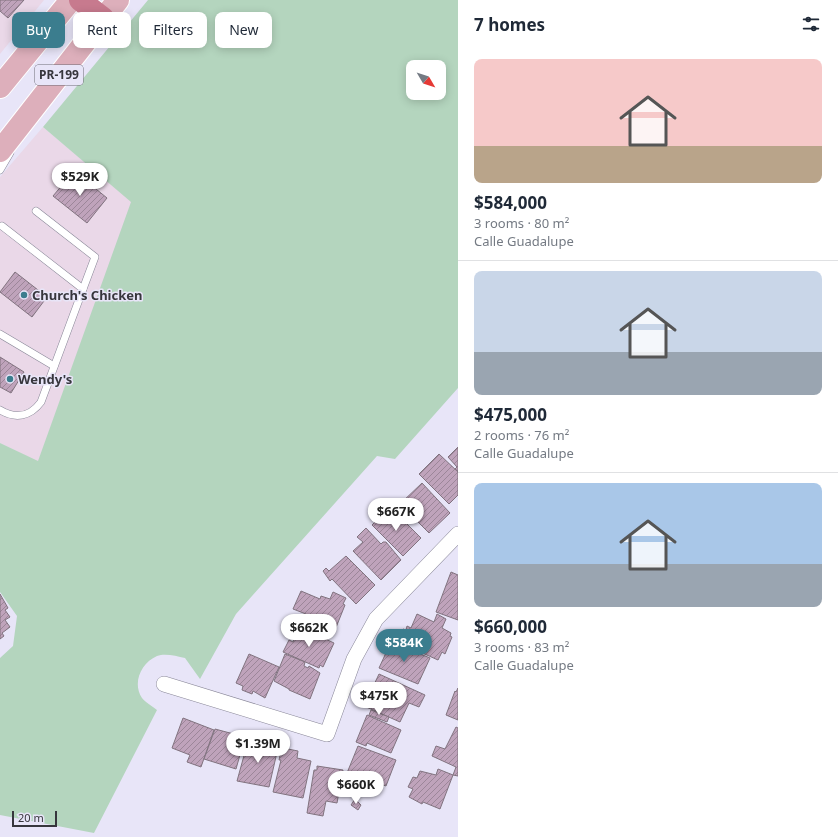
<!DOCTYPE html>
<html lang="en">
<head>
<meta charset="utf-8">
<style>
	:root { --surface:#fff; --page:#f2f2f3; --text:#1f2937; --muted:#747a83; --line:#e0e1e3; --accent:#3b7d8e }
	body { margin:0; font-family:"Noto Sans",sans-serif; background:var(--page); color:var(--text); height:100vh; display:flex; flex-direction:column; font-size:15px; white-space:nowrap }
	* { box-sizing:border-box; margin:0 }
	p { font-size:13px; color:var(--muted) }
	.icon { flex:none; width:22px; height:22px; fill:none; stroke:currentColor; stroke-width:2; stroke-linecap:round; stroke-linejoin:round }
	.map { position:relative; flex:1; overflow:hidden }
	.side { display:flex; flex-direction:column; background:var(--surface); width:380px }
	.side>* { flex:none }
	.guide { position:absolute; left:12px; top:12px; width:380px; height:36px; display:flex; gap:8px }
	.needle { width:26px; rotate:129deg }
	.fabs { position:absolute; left:406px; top:60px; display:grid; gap:8px }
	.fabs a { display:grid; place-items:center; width:40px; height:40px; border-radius:8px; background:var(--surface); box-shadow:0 2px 10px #0003; font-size:20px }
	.scale { position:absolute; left:12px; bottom:10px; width:45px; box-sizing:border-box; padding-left:4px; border:2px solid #37363d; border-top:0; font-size:11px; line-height:14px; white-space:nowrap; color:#37363d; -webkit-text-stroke:3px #e8e5f8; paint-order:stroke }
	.price { position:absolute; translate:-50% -34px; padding:0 9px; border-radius:14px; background:#fff; color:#222; font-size:13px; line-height:26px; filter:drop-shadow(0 1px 2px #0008) }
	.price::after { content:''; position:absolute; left:50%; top:24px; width:12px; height:9px; margin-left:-6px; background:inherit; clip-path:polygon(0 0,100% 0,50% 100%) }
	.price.current { background:var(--accent); color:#fff }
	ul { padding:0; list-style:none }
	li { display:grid; align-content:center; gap:8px; height:212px; padding:0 16px }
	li+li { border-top:1px solid var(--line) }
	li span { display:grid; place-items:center; height:124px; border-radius:8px; color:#555 }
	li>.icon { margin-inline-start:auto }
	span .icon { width:72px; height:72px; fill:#fffc; stroke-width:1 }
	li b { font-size:17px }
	h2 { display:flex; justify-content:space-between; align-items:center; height:48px; padding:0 16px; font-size:17px }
	.chip { padding:0 14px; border-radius:8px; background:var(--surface); box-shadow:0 2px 10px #0003; font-size:14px; line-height:36px }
	.chip.current { background:var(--accent); color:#fff }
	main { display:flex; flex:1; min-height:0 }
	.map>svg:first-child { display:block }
	.commercial { fill:#ead8e8 }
	.green { fill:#b4d5be; fill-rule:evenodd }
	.building { fill:url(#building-hatch); stroke:#81737f }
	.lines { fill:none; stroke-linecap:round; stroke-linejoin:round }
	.lane-casing { stroke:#898798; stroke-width:8 }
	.street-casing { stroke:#898798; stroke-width:16 }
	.primary-casing { stroke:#fff; stroke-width:24 }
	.highway-casing { stroke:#fff; stroke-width:24 }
	.lane { stroke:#fff; stroke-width:7 }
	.street { stroke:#fff; stroke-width:15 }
	.primary { stroke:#ddafbb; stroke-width:22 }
	.highway { stroke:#c77a8e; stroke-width:22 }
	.poi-dot { fill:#3b7d8e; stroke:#e8e5f8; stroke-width:1.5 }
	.labels { text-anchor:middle; stroke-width:3; stroke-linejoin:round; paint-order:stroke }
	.shield { fill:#e8e5f8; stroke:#6c6a75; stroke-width:1 }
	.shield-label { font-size:12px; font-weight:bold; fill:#37363d }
	.poi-label { font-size:13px; font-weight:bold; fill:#37363d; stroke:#e8e5f8; text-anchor:start }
</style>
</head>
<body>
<main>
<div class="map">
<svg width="458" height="837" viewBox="0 0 458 837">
	<defs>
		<pattern id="building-hatch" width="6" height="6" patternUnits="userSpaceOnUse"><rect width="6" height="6" fill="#bfa3bb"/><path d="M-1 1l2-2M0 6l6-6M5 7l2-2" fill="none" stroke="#9c8699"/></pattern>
	</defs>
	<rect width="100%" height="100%" fill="#e8e5f8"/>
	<!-- commercial -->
	<g class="commercial">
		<polygon points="0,0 44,0 0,54"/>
		<polygon points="43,127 132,202 38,462 0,443 0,177"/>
	</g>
	<!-- green -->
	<path class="green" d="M148,0H458V388L395,459L377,456L236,614L200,679L185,658C176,656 165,653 157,656C141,663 132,683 142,698C145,702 152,706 157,710L94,833L0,815V658L13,646L17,616L0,592V443L38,461L131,202L43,127ZM413,67H439V93H413Z"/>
	<!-- building -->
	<g class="building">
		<polygon points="0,0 24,0 8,18 0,11"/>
		<polygon points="74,171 107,198 87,223 53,196"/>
		<polygon points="15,272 47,297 32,317 0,292"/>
		<polygon points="0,357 24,372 11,393 0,387"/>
		<polygon points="458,447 458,471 455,469 457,467 448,457"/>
		<polygon points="439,454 458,472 458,495 449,504 419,474"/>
		<polygon points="422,483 450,513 429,533 400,504"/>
		<polygon points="390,507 421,538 403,556 372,525"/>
		<polygon points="366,528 381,544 383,542 386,542 401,560 381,580 353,551 363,542 357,537"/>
		<polygon points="346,556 375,585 356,604 332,579 330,581 323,571 326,568 329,571"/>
		<polygon points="451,572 458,575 458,620 436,612"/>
		<polygon points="301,591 320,599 321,596 330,599 333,592 346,598 343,604 345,605 335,630 317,622 314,628 302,623 306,614 293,609"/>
		<polygon points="0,594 8,608 5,610 10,617 5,620 10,627 2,633 4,636 0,639"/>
		<polygon points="417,614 434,622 437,614 446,619 442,628 451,633 450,636 452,637 445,654 442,652 438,660 398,642 403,629 406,630 407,626 411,628"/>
		<polygon points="301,624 309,628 308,631 334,643 323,667 320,665 319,668 283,652 289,640 293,642"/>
		<polygon points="391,642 430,658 418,684 379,668"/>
		<polygon points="249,654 279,667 265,698 253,691 252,694 242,690 243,686 236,683"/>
		<polygon points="285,654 305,662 304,666 308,668 309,666 320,673 310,699 289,690 289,689 274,681"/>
		<polygon points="379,674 425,695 419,707 409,703 400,722 364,706"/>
		<polygon points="458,688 458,720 446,715 455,691 456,692"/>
		<polygon points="371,710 389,717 387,722 369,715"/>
		<polygon points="367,715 401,730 391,753 367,743 366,746 356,742"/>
		<polygon points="183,718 214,730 201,767 187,762 190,755 172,748"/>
		<polygon points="456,727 458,728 458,776 453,775 456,767 432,756 436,746 445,749"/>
		<polygon points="215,729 245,737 236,769 204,759"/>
		<polygon points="248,741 278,748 269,787 237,781"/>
		<polygon points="358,746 396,760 386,786 359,776 357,779 347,775 348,773 347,773"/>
		<polygon points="283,748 298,751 297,758 311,761 303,798 273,792 281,760 279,760 281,751 283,751"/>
		<polygon points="317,766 343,770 337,803 326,801 323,816 307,813 314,770 317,770"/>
		<polygon points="438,769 453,775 440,809 423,802 422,804 409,797 413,789 408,787 413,777 417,778 420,771 436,775"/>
		<polygon points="355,799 361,805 358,810 351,805"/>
	</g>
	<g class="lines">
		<defs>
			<g id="lane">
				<polyline points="0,170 10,153"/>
				<polyline points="36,211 95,257 83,289"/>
				<polyline points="0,334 54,366"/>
				<path d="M0,410C15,419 30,417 41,402L83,289L2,226"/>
			</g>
			<polyline id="street" points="164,684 327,734 354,659 376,619 458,534"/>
			<g id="primary">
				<polyline points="0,87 71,0"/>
				<polyline points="0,151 118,0"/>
			</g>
			<polyline id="highway" points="80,0 103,18"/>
		</defs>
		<!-- lane casing -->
		<use href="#lane" class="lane-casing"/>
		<!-- street casing -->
		<use href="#street" class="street-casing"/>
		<!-- primary casing -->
		<use href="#primary" class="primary-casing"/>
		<!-- highway casing -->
		<use href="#highway" class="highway-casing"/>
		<!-- lane -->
		<use href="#lane" class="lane"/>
		<!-- street -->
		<use href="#street" class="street"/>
		<!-- primary -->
		<use href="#primary" class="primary"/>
		<!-- highway -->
		<use href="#highway" class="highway"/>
	</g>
	<!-- markers -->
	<g class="poi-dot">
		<circle cx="24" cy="295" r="4"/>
		<circle cx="10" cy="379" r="4"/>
	</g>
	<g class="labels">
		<!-- shield labels -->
		<rect class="shield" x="35" y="65" width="48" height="20" rx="3"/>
		<g class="shield-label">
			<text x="59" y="79">PR-199</text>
		</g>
		<!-- poi labels -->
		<g class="poi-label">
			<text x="32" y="300">Church's Chicken</text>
			<text x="18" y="384">Wendy's</text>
		</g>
	</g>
</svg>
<div class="fabs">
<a><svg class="needle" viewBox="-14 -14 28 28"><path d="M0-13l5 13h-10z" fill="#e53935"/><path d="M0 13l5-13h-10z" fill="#747a83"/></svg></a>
</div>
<div class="scale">20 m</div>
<b class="price" style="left:80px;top:197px">$529K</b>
<b class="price" style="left:396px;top:532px">$667K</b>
<b class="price" style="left:309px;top:648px">$662K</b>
<b class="price current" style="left:404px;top:663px">$584K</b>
<b class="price" style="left:379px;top:716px">$475K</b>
<b class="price" style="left:258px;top:764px">$1.39M</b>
<b class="price" style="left:356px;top:805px">$660K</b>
<div class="guide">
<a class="chip current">Buy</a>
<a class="chip">Rent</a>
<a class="chip">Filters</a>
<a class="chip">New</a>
</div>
</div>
<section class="side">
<h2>7 homes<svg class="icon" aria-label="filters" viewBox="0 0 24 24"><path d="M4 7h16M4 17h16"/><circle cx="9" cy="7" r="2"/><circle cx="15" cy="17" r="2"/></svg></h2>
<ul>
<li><span style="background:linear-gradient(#f6c9c9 70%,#b9a48a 0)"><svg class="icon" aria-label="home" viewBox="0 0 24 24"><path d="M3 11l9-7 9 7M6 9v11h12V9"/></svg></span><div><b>$584,000</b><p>3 rooms · 80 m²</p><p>Calle Guadalupe</p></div></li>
<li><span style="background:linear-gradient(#c9d6e8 65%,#9aa5b1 0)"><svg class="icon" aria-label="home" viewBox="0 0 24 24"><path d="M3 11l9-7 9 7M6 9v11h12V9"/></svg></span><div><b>$475,000</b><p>2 rooms · 76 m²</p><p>Calle Guadalupe</p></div></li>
<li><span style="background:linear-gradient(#a9c7e8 65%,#9aa5b1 0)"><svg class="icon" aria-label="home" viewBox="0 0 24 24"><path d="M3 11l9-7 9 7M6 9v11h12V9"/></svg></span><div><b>$660,000</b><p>3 rooms · 83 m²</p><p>Calle Guadalupe</p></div></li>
</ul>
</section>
</main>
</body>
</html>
